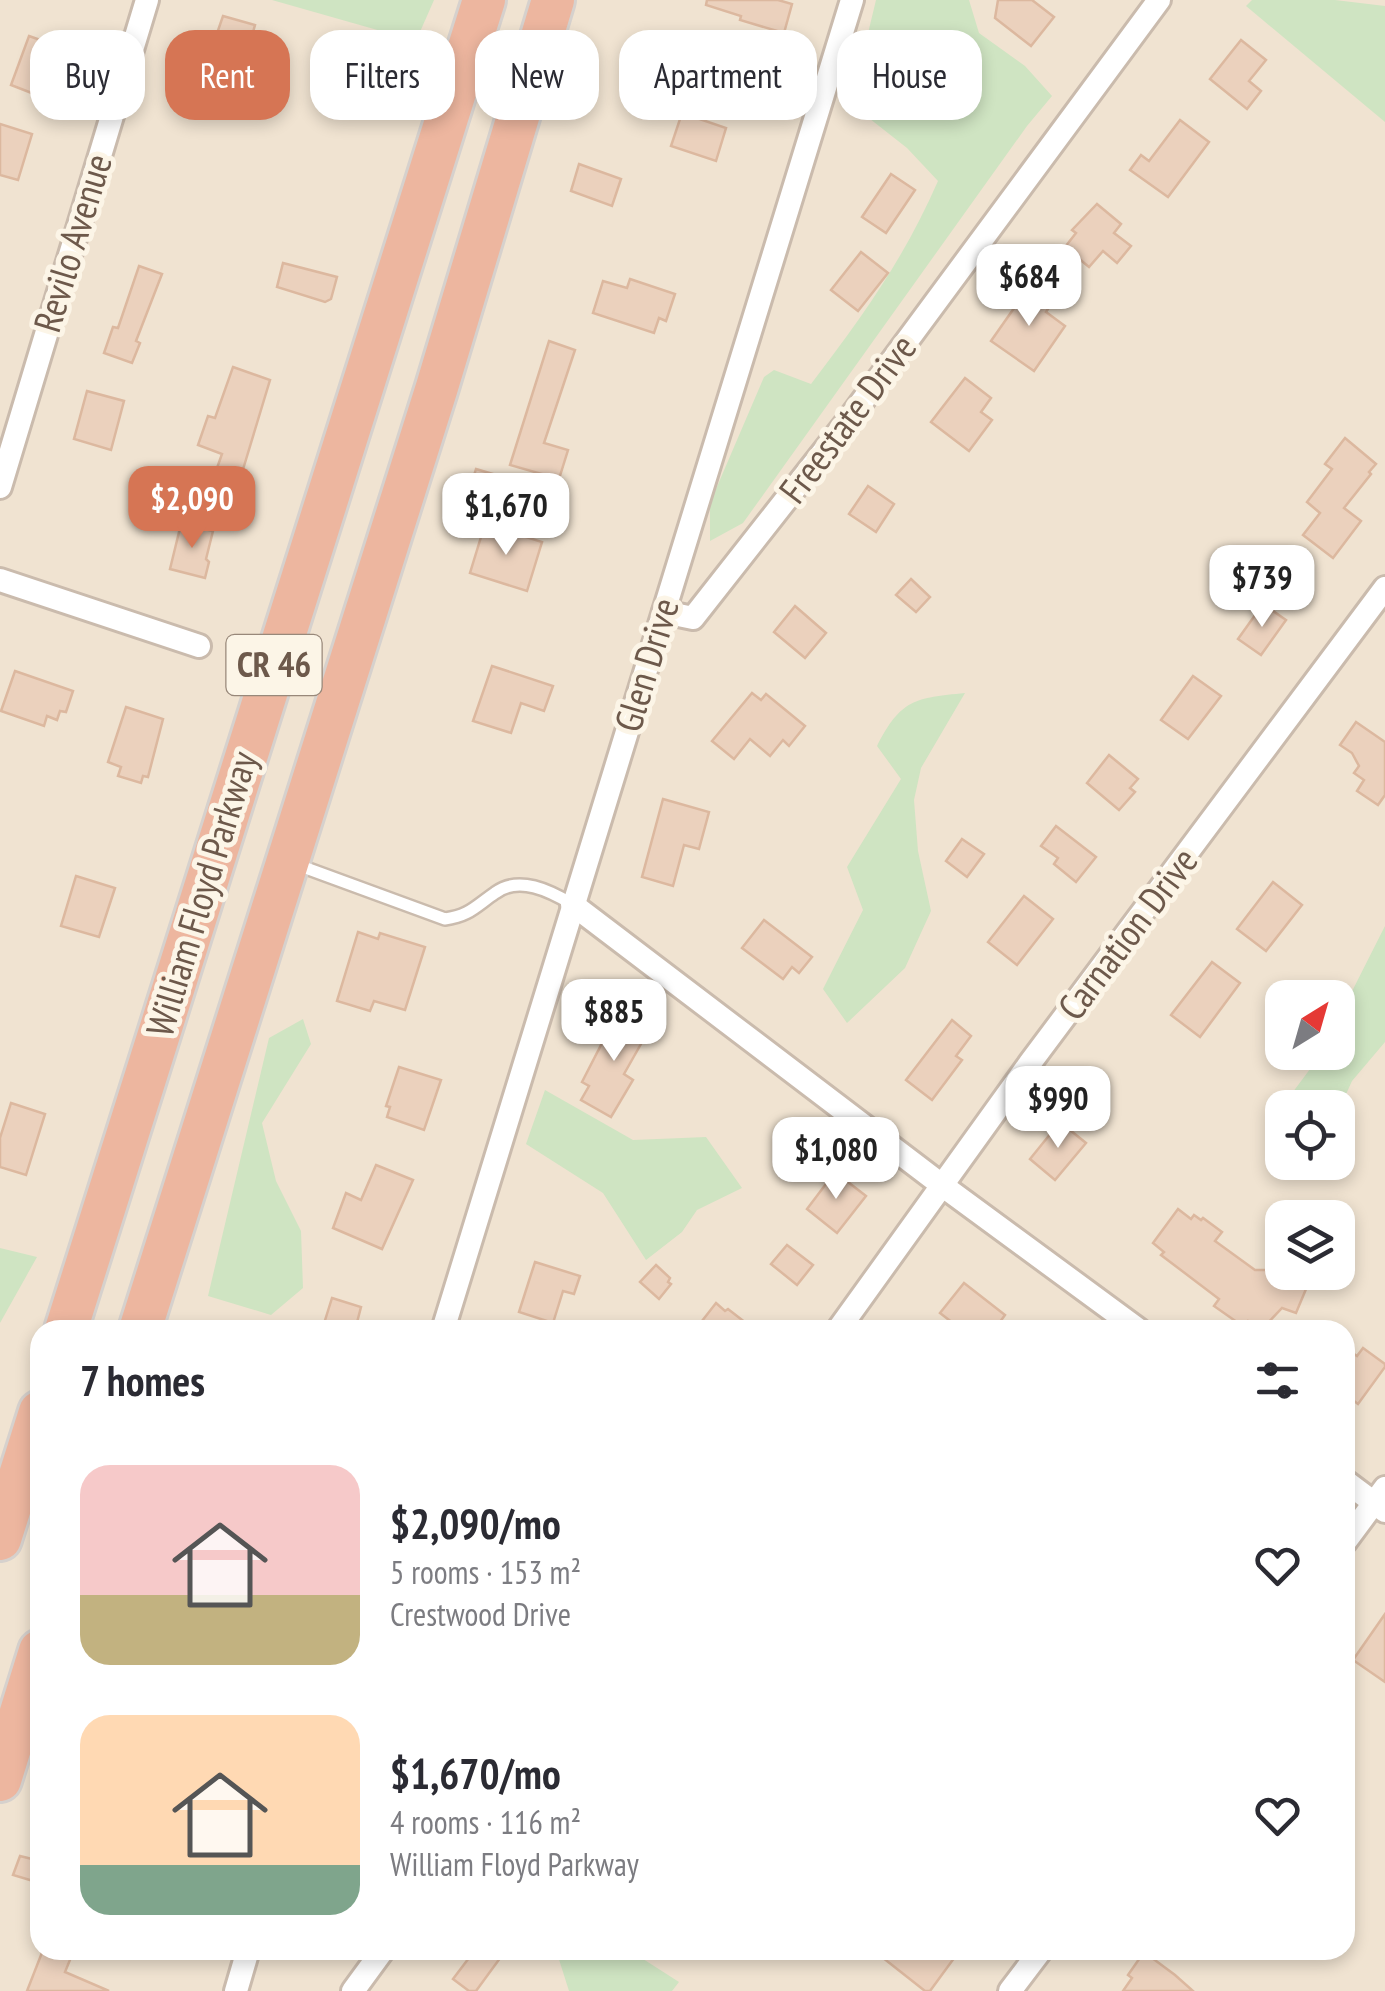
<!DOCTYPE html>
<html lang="en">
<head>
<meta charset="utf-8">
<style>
	:root { --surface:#fff; --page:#f2f2f3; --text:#2b2b33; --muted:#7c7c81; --accent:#d67554 }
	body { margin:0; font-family:"PT Sans Narrow",sans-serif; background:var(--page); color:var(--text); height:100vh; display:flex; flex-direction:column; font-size:38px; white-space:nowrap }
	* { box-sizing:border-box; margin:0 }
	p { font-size:32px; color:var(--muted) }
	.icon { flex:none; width:55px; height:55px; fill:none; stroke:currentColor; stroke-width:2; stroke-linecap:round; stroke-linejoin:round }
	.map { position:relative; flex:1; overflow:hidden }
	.sheet { position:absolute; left:30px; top:1320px; width:1325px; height:640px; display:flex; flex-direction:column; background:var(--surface); border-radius:30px; box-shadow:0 5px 15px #0003 }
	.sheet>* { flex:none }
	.hud { position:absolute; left:30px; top:30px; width:1325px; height:90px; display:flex; gap:20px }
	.needle { width:65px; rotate:37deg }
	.controls { position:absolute; left:1265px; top:980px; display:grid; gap:20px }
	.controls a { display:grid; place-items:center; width:90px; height:90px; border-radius:20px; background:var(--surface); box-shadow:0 5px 15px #0003; font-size:50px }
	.price { position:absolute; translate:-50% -85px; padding:0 22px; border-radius:20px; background:#fff; color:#222; font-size:32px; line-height:65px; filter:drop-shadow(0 2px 5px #0008) }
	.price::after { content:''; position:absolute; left:50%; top:60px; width:30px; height:22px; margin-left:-15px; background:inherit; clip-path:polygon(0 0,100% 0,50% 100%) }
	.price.selected { background:var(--accent); color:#fff }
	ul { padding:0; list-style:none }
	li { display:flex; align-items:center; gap:30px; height:250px; padding:0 50px }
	li span { display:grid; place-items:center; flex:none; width:280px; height:200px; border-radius:30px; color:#555 }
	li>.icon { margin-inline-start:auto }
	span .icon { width:120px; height:120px; fill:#fffc; stroke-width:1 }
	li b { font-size:42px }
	h2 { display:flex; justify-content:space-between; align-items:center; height:120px; padding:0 50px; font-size:42px }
	.tag { padding:0 35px; border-radius:30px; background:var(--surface); box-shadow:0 5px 15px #0003; font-size:35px; line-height:90px }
	.tag.selected { background:var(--accent); color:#fff }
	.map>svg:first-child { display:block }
	.residential { fill:#f0e3d1; fill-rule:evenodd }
	.green { fill:#cfe4c2 }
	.building { fill:#ebd1bd; stroke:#dcb89f; stroke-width:2.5 }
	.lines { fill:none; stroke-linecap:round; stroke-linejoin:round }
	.lane-casing { stroke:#cabbad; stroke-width:16 }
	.street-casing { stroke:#cabbad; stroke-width:28 }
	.highway-casing { stroke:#d6d1cd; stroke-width:48 }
	.lane { stroke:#fff; stroke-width:11 }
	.street { stroke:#fff; stroke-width:22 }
	.highway { stroke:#edb69f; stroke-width:42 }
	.labels { text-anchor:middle; stroke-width:10; stroke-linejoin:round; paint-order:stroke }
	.shield { fill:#fcf5e7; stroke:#98887a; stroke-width:2.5 }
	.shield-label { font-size:35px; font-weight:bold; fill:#6d594b }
	.street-label { font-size:38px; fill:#6d594b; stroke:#fcf5e7 }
</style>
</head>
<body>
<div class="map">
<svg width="1385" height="1991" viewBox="0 0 1385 1991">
	<rect width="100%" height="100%" fill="#f9f1e2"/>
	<!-- residential -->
	<path class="residential" d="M0,0H1385V1991H0ZM1282,998H1338V1052H1282ZM1282,1108H1338V1162H1282ZM1282,1218H1338V1272H1282ZM40,1330H1345V1950H40Z"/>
	<!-- green -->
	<g class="green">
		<polygon points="272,0 434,0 416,41"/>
		<path d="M876,0H969L979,33L1025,66L1052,96L1027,126L743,523L710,541V503L764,377L774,370L811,384C862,317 904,259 938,181L907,148L851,104Z"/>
		<polygon points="1252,0 1335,0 1385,6 1385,122 1246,6"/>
		<path d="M965,693L921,768L914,800L918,851L931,911L905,968L847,1023L823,989L863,910L847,867L901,779L877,746C901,699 915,698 965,693Z"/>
		<polygon points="1385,926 1385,1042 1352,1081 1338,1112 1338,1108 1282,1108 1282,1123 1275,1116 1322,1053 1338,1052 1338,1019"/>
		<polygon points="303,1019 311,1044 262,1123 276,1181 301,1231 303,1288 271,1315 208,1296 269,1038"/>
		<polygon points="545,1090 633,1140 706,1137 742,1188 697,1210 682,1232 646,1260 603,1193 526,1144"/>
		<polygon points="0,1248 37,1257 0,1323"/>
		<polygon points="556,1950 629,1950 679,1982 672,1991 569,1991"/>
	</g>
	<!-- building -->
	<g class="building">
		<polygon points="707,0 778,0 792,4 784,33 740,20 741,16 706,5"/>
		<polygon points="998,0 1032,0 1054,17 1031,46 995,18"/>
		<polygon points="223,16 255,25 239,81 204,71"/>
		<polygon points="29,36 60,47 42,97 11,85"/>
		<polygon points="1241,40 1266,60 1249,81 1261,91 1247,109 1210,79"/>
		<polygon points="682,113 726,128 716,161 671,146"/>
		<polygon points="1180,120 1209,142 1168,197 1130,170 1141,155 1149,161"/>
		<polygon points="0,124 32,134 18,180 0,175"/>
		<polygon points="579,164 621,179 612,206 571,191"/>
		<polygon points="891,174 915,190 886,233 862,217"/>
		<polygon points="1097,204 1121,224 1114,233 1131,246 1117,263 1103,251 1089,267 1065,247 1076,233 1072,230"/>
		<polygon points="861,252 888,273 858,311 831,290"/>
		<polygon points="283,263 337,277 331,299 325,302 277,287"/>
		<polygon points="139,266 162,274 136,341 140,343 132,363 104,353 113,327 118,328"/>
		<polygon points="630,279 675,294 666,321 659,318 654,333 593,313 603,281 627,288"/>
		<polygon points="1031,284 1054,300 1046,312 1065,326 1034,371 991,341"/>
		<polygon points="549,341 575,350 544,443 568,450 559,479 510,465"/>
		<polygon points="233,367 270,380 241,476 217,468 222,454 198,445 208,416 215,418"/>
		<polygon points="965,378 991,398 981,412 992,420 969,451 931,422"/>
		<polygon points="87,391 124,401 111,450 74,439"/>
		<polygon points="1345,438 1376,464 1369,472 1371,474 1344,508 1361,521 1333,558 1303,535 1320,513 1307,502 1332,469 1325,464"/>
		<polygon points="476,469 517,481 507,513 466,501"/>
		<polygon points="868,486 894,504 876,532 849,514"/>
		<polygon points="181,524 213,531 206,559 209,562 205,578 170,569"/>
		<polygon points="485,524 542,542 527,591 470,573"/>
		<polygon points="911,579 930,597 916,612 896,595"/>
		<polygon points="1263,604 1286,620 1261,655 1238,639"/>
		<polygon points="795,606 826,633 805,658 774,632"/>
		<polygon points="492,666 553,686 544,711 521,703 511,733 473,721"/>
		<polygon points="15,671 73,691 66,712 60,711 57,720 47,716 44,726 1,711"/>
		<polygon points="1193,676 1221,696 1188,739 1161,720"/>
		<polygon points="752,693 761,700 766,694 805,726 789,746 783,740 770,756 750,739 734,759 712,741"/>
		<polygon points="126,707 163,719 148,777 143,776 141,783 118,776 121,767 108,762"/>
		<polygon points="1356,722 1385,742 1385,795 1378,805 1357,791 1364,780 1354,773 1359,766 1352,753 1340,745"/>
		<polygon points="1109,755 1138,779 1130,788 1135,792 1119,810 1087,783"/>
		<polygon points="663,799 709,812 699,849 684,845 673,886 642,877"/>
		<polygon points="1056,826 1096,857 1076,882 1054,864 1058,858 1041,846"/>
		<polygon points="962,839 984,854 967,877 946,861"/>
		<polygon points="76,876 115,888 99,937 61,926"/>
		<polygon points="1273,882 1302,905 1266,951 1237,929"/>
		<polygon points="1024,896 1053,919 1017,965 988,942"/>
		<polygon points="764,920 812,957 799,973 792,967 783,979 742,948"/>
		<polygon points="358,932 378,939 380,933 425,947 405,1010 374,1001 370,1011 337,1001"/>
		<polygon points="1212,962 1240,983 1200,1037 1171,1015"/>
		<polygon points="619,1010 650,1028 624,1074 633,1080 611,1117 581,1100 589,1086 582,1082"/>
		<polygon points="952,1020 971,1036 956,1056 962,1060 932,1100 906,1080"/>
		<polygon points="399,1067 441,1080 424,1130 387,1117 390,1107 386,1106"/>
		<polygon points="11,1103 45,1114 26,1175 0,1167 0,1138"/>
		<polygon points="1060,1122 1086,1143 1055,1180 1030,1159"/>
		<polygon points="376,1165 413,1180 382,1249 333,1228 346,1193 361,1200"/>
		<polygon points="835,1172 866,1196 837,1233 807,1209"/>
		<polygon points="1178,1209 1191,1219 1194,1215 1201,1220 1203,1218 1222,1232 1215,1241 1255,1270 1269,1270 1306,1289 1296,1313 1282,1308 1261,1330 1248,1321 1244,1327 1214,1306 1219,1299 1161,1255 1164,1252 1153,1243"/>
		<polygon points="787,1245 813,1265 797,1285 771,1264"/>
		<polygon points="535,1262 580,1276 574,1294 563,1291 553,1323 519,1312"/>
		<polygon points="656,1265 670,1278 668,1282 671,1284 659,1299 640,1282"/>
		<polygon points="964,1283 1005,1315 994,1330 962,1330 940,1313"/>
		<polygon points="332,1298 361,1307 355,1330 322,1330"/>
		<polygon points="716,1303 725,1311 728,1309 755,1330 695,1330"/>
		<polygon points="1363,1348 1385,1364 1385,1367 1358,1404 1345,1394 1345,1367 1354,1354 1357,1356"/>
		<polygon points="1385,1614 1385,1682 1353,1660"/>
		<polygon points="20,1856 40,1861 40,1883 13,1875"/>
		<polygon points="43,1950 74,1950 65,1972 109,1991 27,1991"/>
		<polygon points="475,1950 506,1950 476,1991 469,1991 453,1979"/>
		<polygon points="873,1950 960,1950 930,1991 925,1991"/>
		<polygon points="1144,1952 1175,1975 1193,1991 1123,1991 1132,1978 1128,1975"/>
	</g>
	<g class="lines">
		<defs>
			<path id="lane" d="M295,864L445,919C469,916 476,906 495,893C519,875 550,891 572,904"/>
			<g id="street">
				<polyline points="0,487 147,0"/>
				<polyline points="0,580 199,646"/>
				<polyline points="664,612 693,618 847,422 1159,0"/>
				<polyline points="572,904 943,1186 1139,1330"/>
				<polyline points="443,1330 852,0"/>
				<polyline points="838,1330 1030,1063 1385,588"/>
				<polyline points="1345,1481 1385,1511"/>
				<polyline points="1345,1542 1385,1488"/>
				<polyline points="236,1991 248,1950"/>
				<polyline points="353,1991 383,1950"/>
				<polyline points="1010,1991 1041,1950"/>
			</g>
			<g id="highway">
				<polyline points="66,1330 484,0"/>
				<polyline points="140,1330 437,387 553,0"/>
				<polyline points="0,1539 40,1412"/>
				<polyline points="0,1780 40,1651"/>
			</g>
		</defs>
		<!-- lane casing -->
		<use href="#lane" class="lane-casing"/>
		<!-- street casing -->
		<use href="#street" class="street-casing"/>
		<!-- highway casing -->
		<use href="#highway" class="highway-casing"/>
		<!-- lane -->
		<use href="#lane" class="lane"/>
		<!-- street -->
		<use href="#street" class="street"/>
		<!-- highway -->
		<use href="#highway" class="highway"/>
	</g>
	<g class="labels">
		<!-- shield labels -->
		<rect class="shield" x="226.5" y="635" width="95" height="60" rx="8"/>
		<g class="shield-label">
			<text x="274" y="677">CR 46</text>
		</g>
		<!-- street labels -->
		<g class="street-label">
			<text transform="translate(73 243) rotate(-73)" y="13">Revilo Avenue</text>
			<text transform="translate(848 419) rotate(-53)" y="13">Freestate Drive</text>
			<text transform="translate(647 665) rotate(-73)" y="13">Glen Drive</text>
			<text transform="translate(202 894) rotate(-73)" y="13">William Floyd Parkway</text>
			<text transform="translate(1128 934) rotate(-53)" y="13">Carnation Drive</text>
		</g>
	</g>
</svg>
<div class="controls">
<a><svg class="needle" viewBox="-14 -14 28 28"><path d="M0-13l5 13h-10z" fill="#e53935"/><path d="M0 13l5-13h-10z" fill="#7c7c81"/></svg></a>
<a><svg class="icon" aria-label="locate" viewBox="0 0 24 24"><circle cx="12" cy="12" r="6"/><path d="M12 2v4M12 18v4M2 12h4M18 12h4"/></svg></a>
<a><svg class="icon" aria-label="layers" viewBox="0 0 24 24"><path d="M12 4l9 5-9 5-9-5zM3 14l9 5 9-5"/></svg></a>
</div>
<b class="price" style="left:1029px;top:329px">$684</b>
<b class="price selected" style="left:192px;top:551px">$2,090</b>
<b class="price" style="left:506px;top:558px">$1,670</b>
<b class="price" style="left:1262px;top:630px">$739</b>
<b class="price" style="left:614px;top:1064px">$885</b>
<b class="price" style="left:1058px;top:1151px">$990</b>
<b class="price" style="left:836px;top:1202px">$1,080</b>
<div class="hud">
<a class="tag">Buy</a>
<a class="tag selected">Rent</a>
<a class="tag">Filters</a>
<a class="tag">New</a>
<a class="tag">Apartment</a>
<a class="tag">House</a>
</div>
<section class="sheet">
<h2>7 homes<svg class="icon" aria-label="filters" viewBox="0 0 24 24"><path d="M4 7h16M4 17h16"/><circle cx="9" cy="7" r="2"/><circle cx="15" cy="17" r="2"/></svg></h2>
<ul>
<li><span style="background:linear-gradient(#f6c9c9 65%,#c2b280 0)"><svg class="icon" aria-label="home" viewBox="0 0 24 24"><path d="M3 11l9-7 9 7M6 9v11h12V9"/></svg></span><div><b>$2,090/mo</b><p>5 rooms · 153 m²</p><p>Crestwood Drive</p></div><svg class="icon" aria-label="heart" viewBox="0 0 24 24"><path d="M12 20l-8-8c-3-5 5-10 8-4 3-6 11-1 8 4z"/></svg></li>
<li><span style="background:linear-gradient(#ffd9b3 75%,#7fa58c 0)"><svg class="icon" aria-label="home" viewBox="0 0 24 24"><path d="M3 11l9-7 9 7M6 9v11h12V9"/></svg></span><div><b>$1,670/mo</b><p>4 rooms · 116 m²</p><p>William Floyd Parkway</p></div><svg class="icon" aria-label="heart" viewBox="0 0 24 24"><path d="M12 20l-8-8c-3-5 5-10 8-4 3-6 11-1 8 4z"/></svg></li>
</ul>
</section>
</div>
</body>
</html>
